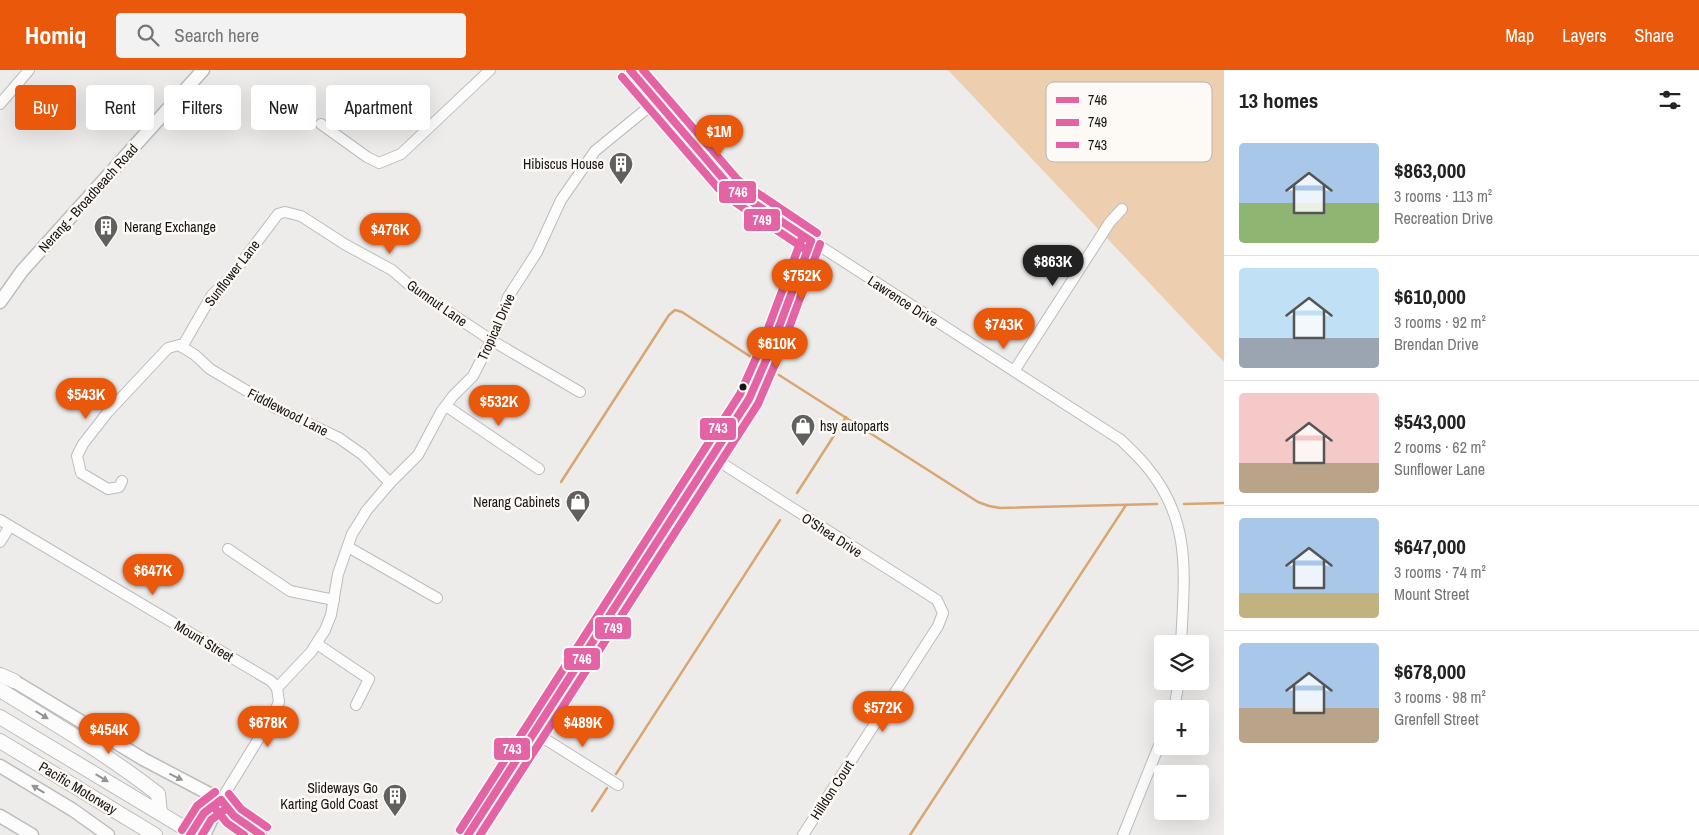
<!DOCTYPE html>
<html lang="en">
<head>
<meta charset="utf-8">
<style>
	:root { --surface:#fff; --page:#f2f2f2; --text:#222; --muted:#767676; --line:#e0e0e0; --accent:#ea580c }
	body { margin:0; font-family:"Archivo Narrow",sans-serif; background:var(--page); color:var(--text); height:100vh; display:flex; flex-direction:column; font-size:19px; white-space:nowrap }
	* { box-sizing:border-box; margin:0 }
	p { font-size:16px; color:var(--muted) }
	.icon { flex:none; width:28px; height:28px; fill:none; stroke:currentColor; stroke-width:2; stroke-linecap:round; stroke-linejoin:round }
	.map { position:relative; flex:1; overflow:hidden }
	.sheet { display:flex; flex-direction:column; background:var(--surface); width:475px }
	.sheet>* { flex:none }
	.hud { position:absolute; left:15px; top:15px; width:475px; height:45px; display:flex; gap:10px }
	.buttons { position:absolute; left:1154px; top:565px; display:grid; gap:10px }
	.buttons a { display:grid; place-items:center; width:55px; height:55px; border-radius:5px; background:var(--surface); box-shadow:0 5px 20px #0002; font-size:25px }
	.price { position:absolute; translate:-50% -42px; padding:0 11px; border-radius:18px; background:var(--accent); color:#fff; font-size:16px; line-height:32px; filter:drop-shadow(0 1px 2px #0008) }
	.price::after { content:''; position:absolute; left:50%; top:30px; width:15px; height:11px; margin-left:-8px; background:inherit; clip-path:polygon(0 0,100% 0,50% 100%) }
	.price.selected { background:#222; color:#fff }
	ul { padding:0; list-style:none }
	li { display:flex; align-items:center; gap:15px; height:125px; padding:0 15px }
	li+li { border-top:1px solid var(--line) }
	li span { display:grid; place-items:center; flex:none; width:140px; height:100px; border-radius:5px; color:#555 }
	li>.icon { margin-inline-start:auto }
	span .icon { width:60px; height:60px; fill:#fffc; stroke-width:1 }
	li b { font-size:21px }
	h2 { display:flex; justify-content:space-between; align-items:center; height:60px; padding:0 15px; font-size:21px }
	.pill { padding:0 18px; border-radius:5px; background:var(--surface); box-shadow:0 5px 20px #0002; font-size:18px; line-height:45px }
	.pill.selected { background:var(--accent); color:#fff }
	header { display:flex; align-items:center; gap:30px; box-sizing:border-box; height:70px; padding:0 25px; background:var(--accent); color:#fff }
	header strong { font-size:24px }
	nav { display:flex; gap:28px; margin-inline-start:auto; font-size:18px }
	.search { width:350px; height:45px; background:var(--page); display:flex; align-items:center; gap:12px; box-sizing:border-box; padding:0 18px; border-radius:5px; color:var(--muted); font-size:19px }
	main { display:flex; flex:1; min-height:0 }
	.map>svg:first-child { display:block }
	.green { fill:#edceaf }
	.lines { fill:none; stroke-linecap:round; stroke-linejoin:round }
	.stream { stroke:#d8a670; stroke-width:2.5 }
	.minor-casing { stroke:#bdbcba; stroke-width:12 }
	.major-casing { stroke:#bdbcba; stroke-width:15 }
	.highway-casing { stroke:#bdbcba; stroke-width:16 }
	.minor { stroke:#fcfcfc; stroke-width:10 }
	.major { stroke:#fcfcfc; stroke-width:12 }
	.highway { stroke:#fcfcfc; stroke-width:14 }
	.major-bridge-casing { stroke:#bdbcba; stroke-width:15; stroke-linecap:butt }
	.major-bridge { stroke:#fcfcfc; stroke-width:12 }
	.bus-1-casing { stroke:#fdf9f5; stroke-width:11 }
	.bus-2-casing { stroke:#fdf9f5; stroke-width:11 }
	.bus-3-casing { stroke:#fdf9f5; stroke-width:11 }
	.bus-1 { stroke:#e463a4; stroke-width:8 }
	.bus-2 { stroke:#e463a4; stroke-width:8 }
	.bus-3 { stroke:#e463a4; stroke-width:8 }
	.oneway { fill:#949493 }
	.bus-dot { fill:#161513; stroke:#fdf9f5; stroke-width:2 }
	.labels { text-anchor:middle; stroke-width:5; stroke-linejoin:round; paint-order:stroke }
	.poi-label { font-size:14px; fill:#161513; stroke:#fdf9f5; text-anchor:end }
	.street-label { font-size:14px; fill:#161513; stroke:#fdf9f5 }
	.key { fill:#fdf9f5; stroke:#b8b5b1; stroke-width:1 }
	.key-label { font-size:14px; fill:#161513 }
	.line-badge { stroke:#fdf9f5; stroke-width:2 }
	.badge-label { font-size:14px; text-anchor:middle; font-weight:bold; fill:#fff }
</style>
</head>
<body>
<header>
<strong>Homiq</strong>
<div class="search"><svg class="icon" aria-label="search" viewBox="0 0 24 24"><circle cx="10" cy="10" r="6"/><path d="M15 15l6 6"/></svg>Search here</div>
<nav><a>Map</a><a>Layers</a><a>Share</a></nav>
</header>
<main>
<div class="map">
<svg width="1224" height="765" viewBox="0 0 1224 765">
	<rect width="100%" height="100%" fill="#eeecea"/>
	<!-- green -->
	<polygon class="green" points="948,0 1224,0 1224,292"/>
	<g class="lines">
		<!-- stream -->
		<g class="stream">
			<polyline points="779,305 978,432 989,436 1000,438 1157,434"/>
			<polyline points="561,412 669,245 675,240 682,242 751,287"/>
			<polyline points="797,423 846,347"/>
			<polyline points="1184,434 1224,433"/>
			<polyline points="616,704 780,450"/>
			<polyline points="592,741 607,718"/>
			<polyline points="910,765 1126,435"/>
		</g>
		<defs>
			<g id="minor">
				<path d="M630,0L721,108L739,124L1121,370C1130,379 1139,387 1147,397C1193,452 1184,508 1181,574"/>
				<polyline points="0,34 29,0"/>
				<polyline points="321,54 367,87 379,93 401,84 490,0"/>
				<polyline points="182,277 212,225 230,208 278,144 285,142 301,146 346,175 392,200 414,219 491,270 580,322"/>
				<polyline points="1014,301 1110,152 1122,139"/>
				<polyline points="446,336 539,399"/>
				<polyline points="712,387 937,530 943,543 938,556 803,765"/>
				<polyline points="122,411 119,417 108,419 81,403 77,386 83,374 108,342 168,278 179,275 195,285 210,299 274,337 339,368 363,385 390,413"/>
				<polyline points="0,450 271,611 277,618"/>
				<polyline points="0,472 10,456"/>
				<polyline points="348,477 437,528"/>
				<polyline points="228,479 290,521 334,530"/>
				<polyline points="317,574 369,609 356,635"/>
				<polyline points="277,618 311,582 325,560 331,545 338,504 352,464 367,440 390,413 418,385 441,342 453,326 473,306 497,259 508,227 537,182 561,130 595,81 655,32"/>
				<polyline points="1174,639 1179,611"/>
				<polyline points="534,662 618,715"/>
				<polyline points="261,765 234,746 221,730 272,647 279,632 277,618"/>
				<polyline points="468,765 749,329 756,316 770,281 811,171"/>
				<polyline points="1123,765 1162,668"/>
			</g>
			<g id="major">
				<polyline points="0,232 22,201 203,0"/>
				<polyline points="14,611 143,689 221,730"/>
				<polyline points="0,696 73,740 108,765"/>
				<polyline points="0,746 32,765"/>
				<polyline points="204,765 221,730"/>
			</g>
			<g id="highway">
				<polyline points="0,605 14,611"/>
				<path d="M0,620C54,653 108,685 158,724L160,743"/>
				<polyline points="0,647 196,765"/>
				<polyline points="0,671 155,765"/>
			</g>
		</defs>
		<!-- minor casing -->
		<use href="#minor" class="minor-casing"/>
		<!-- major casing -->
		<use href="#major" class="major-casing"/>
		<!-- highway casing -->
		<use href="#highway" class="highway-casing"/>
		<!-- minor -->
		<use href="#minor" class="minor"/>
		<!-- major -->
		<use href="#major" class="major"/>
		<!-- highway -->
		<use href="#highway" class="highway"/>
		<defs>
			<polyline id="major-bridge" points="190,765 202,746"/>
		</defs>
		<!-- major-bridge casing -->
		<use href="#major-bridge" class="major-bridge-casing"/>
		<!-- major-bridge -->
		<use href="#major-bridge" class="major-bridge"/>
		<defs>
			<g id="bus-1">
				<polyline points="630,0 731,118 811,171"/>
				<polyline points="221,730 234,746 261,765"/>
				<polyline points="190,765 204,743 221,730"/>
				<polyline points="468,765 749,329 770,281 811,171"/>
			</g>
			<g id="bus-2">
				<polyline points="622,7 724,125 805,179"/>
				<polyline points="213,736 227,753 244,765"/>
				<polyline points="202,765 211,750 227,738"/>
				<polyline points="480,765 758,334 779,285 820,174"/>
			</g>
			<g id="bus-3">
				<polyline points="643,0 738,110 817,163"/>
				<polyline points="229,724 241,739 267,757"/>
				<polyline points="182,760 197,736 215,722"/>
				<polyline points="460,760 740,324 761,277 802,168"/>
			</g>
		</defs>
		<!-- bus-1 casing -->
		<use href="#bus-1" class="bus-1-casing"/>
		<!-- bus-2 casing -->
		<use href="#bus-2" class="bus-2-casing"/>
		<!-- bus-3 casing -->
		<use href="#bus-3" class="bus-3-casing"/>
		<!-- bus-1 -->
		<use href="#bus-1" class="bus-1"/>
		<!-- bus-2 -->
		<use href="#bus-2" class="bus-2"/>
		<!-- bus-3 -->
		<use href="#bus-3" class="bus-3"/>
	</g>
	<!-- one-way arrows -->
	<defs><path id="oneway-solid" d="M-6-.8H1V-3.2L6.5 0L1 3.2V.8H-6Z" transform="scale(1.25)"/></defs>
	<g class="oneway">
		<use href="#oneway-solid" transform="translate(42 645) rotate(32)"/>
		<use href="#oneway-solid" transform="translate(176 707) rotate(26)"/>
		<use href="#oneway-solid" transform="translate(102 708) rotate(31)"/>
		<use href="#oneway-solid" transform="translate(38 719) rotate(-149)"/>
	</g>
	<!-- icons -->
	<defs>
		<symbol id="building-pin" viewBox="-11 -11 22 30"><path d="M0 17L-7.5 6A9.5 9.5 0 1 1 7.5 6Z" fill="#62605e" stroke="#fdf9f5"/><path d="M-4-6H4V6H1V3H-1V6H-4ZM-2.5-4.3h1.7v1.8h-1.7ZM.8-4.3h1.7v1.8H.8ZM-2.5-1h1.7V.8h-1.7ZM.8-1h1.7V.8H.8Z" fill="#fff"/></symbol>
		<symbol id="shop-pin" viewBox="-11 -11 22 30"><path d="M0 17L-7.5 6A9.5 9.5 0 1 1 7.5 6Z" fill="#62605e" stroke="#fdf9f5"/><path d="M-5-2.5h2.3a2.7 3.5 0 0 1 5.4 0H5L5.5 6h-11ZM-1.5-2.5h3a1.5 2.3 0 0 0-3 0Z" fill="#fff"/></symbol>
	</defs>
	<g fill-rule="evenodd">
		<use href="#building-pin" x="607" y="80" width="28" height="38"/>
		<use href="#building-pin" x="92" y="143" width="28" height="38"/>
		<use href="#shop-pin" x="789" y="342" width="28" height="38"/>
		<use href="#shop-pin" x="564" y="418" width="28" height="38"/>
		<use href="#building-pin" x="381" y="712" width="28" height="38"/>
	</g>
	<!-- markers -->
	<circle class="bus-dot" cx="743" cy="317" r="4.5"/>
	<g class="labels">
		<!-- poi labels -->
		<g class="poi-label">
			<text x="604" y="99">Hibiscus House</text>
			<text x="124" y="162" text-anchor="start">Nerang Exchange</text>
			<text x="820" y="361" text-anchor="start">hsy autoparts</text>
			<text x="560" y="437">Nerang Cabinets</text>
			<text x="378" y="723">Slideways Go<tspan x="378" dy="16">Karting Gold Coast</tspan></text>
		</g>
		<!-- street labels -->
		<g class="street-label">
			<text transform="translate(88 128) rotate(-48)" y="5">Nerang - Broadbeach Road</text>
			<text transform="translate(232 203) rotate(-52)" y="5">Sunflower Lane</text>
			<text transform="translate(903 231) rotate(33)" y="5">Lawrence Drive</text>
			<text transform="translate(437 233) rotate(35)" y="5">Gumnut Lane</text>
			<text transform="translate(496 257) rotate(-66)" y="5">Tropical Drive</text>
			<text transform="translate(288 342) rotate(27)" y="5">Fiddlewood Lane</text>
			<text transform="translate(832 465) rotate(33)" y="5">O'Shea Drive</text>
			<text transform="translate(204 571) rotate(31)" y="5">Mount Street</text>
			<text transform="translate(78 718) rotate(31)" y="5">Pacific Motorway</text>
			<text transform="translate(832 720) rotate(-57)" y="5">Hilldon Court</text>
		</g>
	</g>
	<!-- legend -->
	<rect x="1046" y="12" width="166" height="80" rx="8" class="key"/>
	<rect x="1056" y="27" width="23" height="6" fill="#e463a4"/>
	<rect x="1056" y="49" width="23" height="7" fill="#e463a4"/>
	<rect x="1056" y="72" width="23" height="6" fill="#e463a4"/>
	<g class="key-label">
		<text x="1088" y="35">746</text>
		<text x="1088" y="57">749</text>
		<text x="1088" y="80">743</text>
	</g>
	<g class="line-badge">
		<rect x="718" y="110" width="39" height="24" rx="5" fill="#e463a4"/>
		<rect x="743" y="138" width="38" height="24" rx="5" fill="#e463a4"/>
		<rect x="699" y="347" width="38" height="24" rx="5" fill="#e463a4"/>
		<rect x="594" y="546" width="38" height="24" rx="5" fill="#e463a4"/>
		<rect x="563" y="577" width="38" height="24" rx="5" fill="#e463a4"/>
		<rect x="493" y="667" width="38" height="24" rx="5" fill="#e463a4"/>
	</g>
	<g class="badge-label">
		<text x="738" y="127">746</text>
		<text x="762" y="155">749</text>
		<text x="718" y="363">743</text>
		<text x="613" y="563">749</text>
		<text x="582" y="594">746</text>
		<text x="512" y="684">743</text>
	</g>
</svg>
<div class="buttons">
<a><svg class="icon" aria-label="layers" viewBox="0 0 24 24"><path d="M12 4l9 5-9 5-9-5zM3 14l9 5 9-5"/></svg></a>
<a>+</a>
<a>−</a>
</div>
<b class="price" style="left:719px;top:87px">$1M</b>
<b class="price" style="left:390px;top:185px">$476K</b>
<b class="price selected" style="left:1053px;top:217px">$863K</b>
<b class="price" style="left:802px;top:231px">$752K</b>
<b class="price" style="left:1004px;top:280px">$743K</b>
<b class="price" style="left:777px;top:299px">$610K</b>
<b class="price" style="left:86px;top:350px">$543K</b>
<b class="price" style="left:499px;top:357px">$532K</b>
<b class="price" style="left:153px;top:526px">$647K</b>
<b class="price" style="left:883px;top:663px">$572K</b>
<b class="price" style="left:268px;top:678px">$678K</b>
<b class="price" style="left:583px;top:678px">$489K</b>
<b class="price" style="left:109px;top:685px">$454K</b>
<div class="hud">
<a class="pill selected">Buy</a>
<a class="pill">Rent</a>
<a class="pill">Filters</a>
<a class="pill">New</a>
<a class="pill">Apartment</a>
</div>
</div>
<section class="sheet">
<h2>13 homes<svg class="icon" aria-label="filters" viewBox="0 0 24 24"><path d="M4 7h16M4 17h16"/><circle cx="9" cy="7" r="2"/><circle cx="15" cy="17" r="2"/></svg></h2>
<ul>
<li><span style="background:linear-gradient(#a9c7e8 60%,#8fb573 0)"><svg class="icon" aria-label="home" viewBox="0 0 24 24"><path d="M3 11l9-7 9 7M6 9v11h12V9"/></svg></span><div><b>$863,000</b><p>3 rooms · 113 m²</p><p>Recreation Drive</p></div></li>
<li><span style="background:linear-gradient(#bfe0f5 70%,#9aa5b1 0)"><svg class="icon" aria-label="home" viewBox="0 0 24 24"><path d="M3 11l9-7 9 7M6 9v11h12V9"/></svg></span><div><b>$610,000</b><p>3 rooms · 92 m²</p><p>Brendan Drive</p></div></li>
<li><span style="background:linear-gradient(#f6c9c9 70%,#b9a48a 0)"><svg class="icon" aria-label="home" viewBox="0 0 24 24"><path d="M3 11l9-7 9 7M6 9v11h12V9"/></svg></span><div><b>$543,000</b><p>2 rooms · 62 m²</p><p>Sunflower Lane</p></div></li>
<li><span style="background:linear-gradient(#a9c7e8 75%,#c2b280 0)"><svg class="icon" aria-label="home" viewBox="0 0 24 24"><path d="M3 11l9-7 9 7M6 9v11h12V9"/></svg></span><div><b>$647,000</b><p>3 rooms · 74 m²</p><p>Mount Street</p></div></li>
<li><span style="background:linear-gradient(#a9c7e8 65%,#b9a48a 0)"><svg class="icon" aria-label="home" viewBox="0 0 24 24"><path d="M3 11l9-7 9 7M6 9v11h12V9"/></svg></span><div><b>$678,000</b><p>3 rooms · 98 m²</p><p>Grenfell Street</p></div></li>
</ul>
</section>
</main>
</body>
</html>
